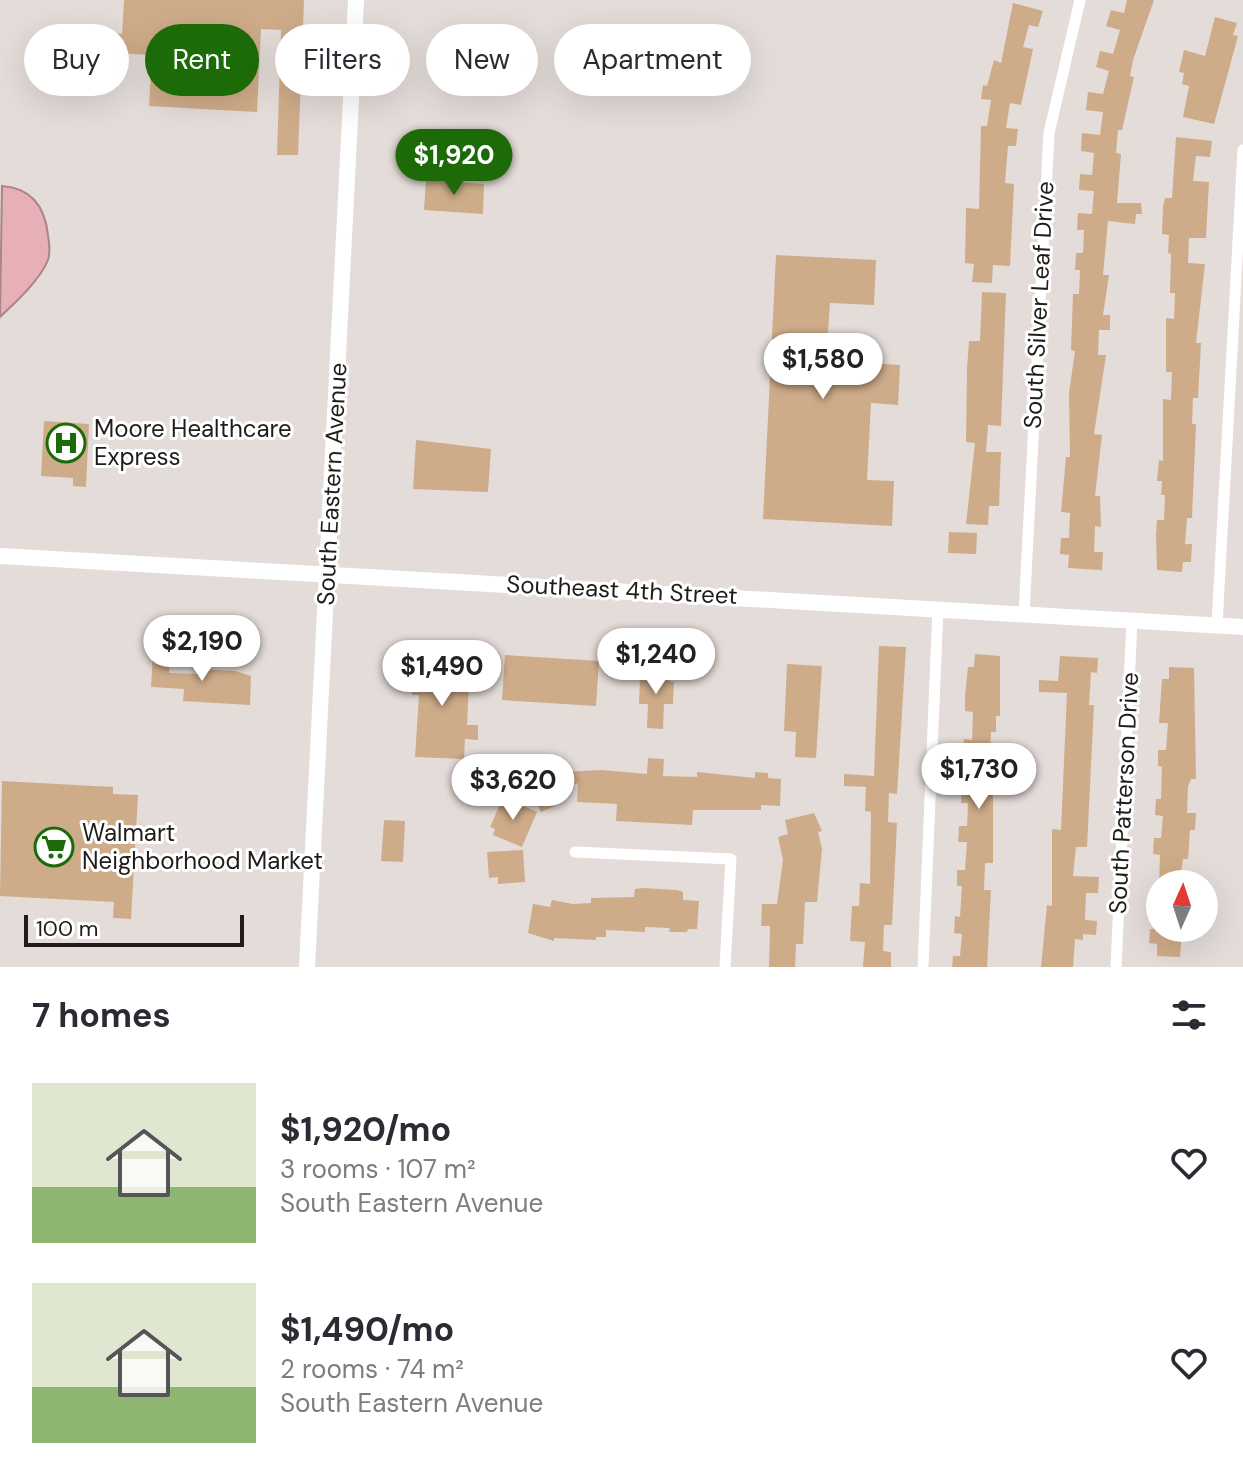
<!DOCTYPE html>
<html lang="en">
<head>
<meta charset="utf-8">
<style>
	:root { --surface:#fff; --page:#f7f7f7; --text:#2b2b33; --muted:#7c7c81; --accent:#1d6a09 }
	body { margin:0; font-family:"DM Sans",sans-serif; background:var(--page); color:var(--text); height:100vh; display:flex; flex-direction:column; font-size:30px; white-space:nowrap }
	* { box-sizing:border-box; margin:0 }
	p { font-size:26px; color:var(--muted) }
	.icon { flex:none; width:44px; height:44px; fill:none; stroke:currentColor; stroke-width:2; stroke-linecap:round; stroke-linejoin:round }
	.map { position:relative; height:967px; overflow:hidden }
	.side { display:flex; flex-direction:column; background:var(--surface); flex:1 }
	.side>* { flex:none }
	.top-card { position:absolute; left:24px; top:24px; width:800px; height:72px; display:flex; gap:16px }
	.needle { width:52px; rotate:3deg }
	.buttons { position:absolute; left:1146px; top:870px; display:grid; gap:16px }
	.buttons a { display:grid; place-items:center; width:72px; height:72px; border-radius:50%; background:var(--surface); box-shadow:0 8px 32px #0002; font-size:40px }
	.scale { position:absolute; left:24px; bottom:20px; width:220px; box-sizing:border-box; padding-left:8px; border:4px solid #1f1d1b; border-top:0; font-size:22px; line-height:28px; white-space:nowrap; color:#1f1d1b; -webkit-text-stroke:6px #fff; paint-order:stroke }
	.price { position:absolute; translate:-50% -68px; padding:0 18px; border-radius:28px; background:#fff; color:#222; font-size:26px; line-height:52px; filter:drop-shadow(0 2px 4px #0008) }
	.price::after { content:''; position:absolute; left:50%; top:48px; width:24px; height:18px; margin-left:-12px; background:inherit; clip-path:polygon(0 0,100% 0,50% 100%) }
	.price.selected { background:var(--accent); color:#fff }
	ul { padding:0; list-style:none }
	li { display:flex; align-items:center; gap:24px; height:200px; padding:0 32px }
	li span { display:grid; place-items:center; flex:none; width:224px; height:160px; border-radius:0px; color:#555 }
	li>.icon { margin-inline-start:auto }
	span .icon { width:96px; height:96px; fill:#fffc; stroke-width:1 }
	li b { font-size:34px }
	h2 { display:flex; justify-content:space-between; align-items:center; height:96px; padding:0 32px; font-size:34px }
	.chip { padding:0 28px; border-radius:36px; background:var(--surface); box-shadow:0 8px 32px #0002; font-size:28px; line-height:72px }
	.chip.selected { background:var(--accent); color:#fff }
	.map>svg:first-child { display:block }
	.water { fill:#e6b0b6; stroke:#aa8488; stroke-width:2 }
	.building { fill:#cfac89 }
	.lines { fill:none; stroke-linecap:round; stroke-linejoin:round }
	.minor { stroke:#fff; stroke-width:11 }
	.secondary { stroke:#fff; stroke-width:16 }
	.labels { text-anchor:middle; stroke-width:6; stroke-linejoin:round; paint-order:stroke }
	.street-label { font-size:24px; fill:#1f1d1b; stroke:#fff }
	.poi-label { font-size:24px; fill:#1f1d1b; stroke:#fff; text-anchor:start }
</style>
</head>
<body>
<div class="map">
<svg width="1243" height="967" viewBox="0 0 1243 967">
	<rect width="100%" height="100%" fill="#e4dcd8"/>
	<!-- water -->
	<path class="water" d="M2,186C32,188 45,207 48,235C49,244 51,251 48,260C40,280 16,302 0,317Z"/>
	<!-- building -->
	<g class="building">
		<polygon points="124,0 304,0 298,155 277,155 281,30 261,29 257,112 149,106 152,55 110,53 112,33 122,34"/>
		<polygon points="1127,0 1154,0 1133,60 1130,76 1134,77 1122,130 1118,130 1116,153 1121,154 1117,203 1141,203 1142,214 1136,214 1135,224 1108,221 1103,275 1109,275 1103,315 1110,315 1110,330 1099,330 1098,355 1106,355 1094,434 1102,435 1095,496 1100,496 1101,527 1095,526 1094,552 1103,552 1102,570 1068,568 1069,555 1060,554 1061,538 1069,538 1070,513 1061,512 1066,457 1070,457 1069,393 1075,351 1071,350 1073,294 1079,294 1080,270 1075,270 1076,253 1083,253 1084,230 1077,230 1078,213 1092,214 1094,191 1079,190 1080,174 1092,175 1094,153 1081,151 1082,133 1100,135 1103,112 1086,110 1088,92 1103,94 1109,71 1096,67 1100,51 1113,54 1120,30 1106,26 1111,10 1124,13"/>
		<polygon points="1013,3 1043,11 1038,27 1029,25 1023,47 1033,49 1021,105 1010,103 1006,128 1018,129 1016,146 1008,146 1005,183 1014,184 1010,266 993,265 992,283 972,282 974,264 965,263 966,208 979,209 981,126 987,126 991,100 981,99 983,85 987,86 994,60 1001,63"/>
		<polygon points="1215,17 1237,23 1233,35 1238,36 1214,124 1183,117 1189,86 1182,84 1184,73 1179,72 1184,50 1205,56"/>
		<polygon points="1176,137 1212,141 1210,157 1196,156 1193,181 1209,182 1206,238 1189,238 1188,263 1205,264 1196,343 1201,343 1198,398 1193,398 1192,424 1196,424 1192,518 1187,518 1185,544 1192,544 1191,562 1183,562 1182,572 1157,570 1156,535 1157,520 1164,520 1165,495 1161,495 1162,481 1157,481 1159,460 1163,461 1163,399 1171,400 1172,372 1166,372 1166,318 1174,319 1175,293 1170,293 1171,254 1168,253 1169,235 1162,234 1163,207 1165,198 1172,198"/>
		<polygon points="426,180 484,184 483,214 424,210"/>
		<polygon points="776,255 876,260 874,305 830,303 826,361 900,365 898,405 871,403 867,480 894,481 892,526 763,519"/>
		<polygon points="982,292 1006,293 1001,426 988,425 986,452 1001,452 999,506 989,506 988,525 966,524 975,443 966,442 967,369 969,341 980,341"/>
		<polygon points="44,421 89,424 86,487 73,486 73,478 41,476"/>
		<polygon points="416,440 491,449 488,492 413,489"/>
		<polygon points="949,532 977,533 976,554 948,553"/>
		<polygon points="879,646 906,647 897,794 889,793 888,822 897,823 892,925 884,925 883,951 891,952 891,967 863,967 865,942 850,941 852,906 859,906 860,883 870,884 871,812 865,811 866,787 844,786 844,774 874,776"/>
		<polygon points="153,651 170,652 169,673 198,674 200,669 235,671 251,676 250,705 183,701 184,689 151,687"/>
		<polygon points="975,654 1000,656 1000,716 996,716 996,732 991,732 990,760 997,760 996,770 1013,771 1012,789 993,788 993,863 985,863 984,890 991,890 987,967 952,967 953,956 960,956 962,934 954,933 955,916 960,917 962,886 957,886 957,870 965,870 967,842 958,842 959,826 967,826 968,803 961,803 962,786 967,786 968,756 963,756 964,739 972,740 973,712 965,711 965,695 968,667 974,667"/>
		<polygon points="505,655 599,661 596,706 502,700"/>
		<polygon points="1060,656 1098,658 1097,673 1091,672 1089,705 1094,705 1087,847 1076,847 1073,876 1099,877 1098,893 1086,893 1085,920 1097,921 1096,935 1083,934 1083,940 1075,939 1073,967 1041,967 1047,905 1052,906 1052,829 1061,830 1067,693 1039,692 1039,680 1058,681"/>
		<polygon points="413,659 470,662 467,725 478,725 478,740 465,739 464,759 415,757 419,695 412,695"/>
		<polygon points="787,664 822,666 816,758 795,757 796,732 784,731"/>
		<polygon points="1169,667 1194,668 1196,779 1191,779 1188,787 1187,813 1196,813 1195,830 1190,830 1188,859 1183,859 1179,884 1159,884 1160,855 1153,854 1154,838 1161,838 1163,816 1155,815 1156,799 1161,799 1162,767 1158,766 1158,750 1166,750 1168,723 1159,723 1162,679 1169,679"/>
		<polygon points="645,670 670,672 669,681 674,682 673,704 664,704 663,729 647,728 648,704 639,704 640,679 645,680"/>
		<polygon points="648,758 664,759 663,776 697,777 697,772 755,778 755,772 768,773 768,778 781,779 780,806 761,805 761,810 693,810 692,825 616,821 617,804 577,802 578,783 550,794 555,806 541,812 524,774 557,760 562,772 602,770 647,774"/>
		<polygon points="2,781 113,787 113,794 138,795 131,919 113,918 114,902 0,896"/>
		<polygon points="503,797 537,812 522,847 493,835 495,829 490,827"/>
		<polygon points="814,813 822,831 818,832 822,849 817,902 805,902 803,944 796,944 795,967 769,967 770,926 761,926 762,904 777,904 783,860 778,837 788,834 785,820"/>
		<polygon points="384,820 405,821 403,862 381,861"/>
		<polygon points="523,850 525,882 498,884 498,877 489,878 487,852"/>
		<polygon points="642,888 677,890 683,892 683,900 699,901 697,929 688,929 687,932 669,932 670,928 645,927 645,932 606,930 606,937 596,937 596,940 554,938 554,941 528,933 533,904 550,907 552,900 573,904 591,903 591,898 634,897 635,889"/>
		<polygon points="1160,928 1182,929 1180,957 1157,956 1157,944 1149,943 1150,929"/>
	</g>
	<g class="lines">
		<!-- minor -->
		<g class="minor">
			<polyline points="1024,614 1049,133 1080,0"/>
			<polyline points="1217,625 1243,150"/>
			<polyline points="575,852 731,859 725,967"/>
			<polyline points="923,967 938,608"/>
			<polyline points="1116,967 1132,620"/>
		</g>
		<!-- secondary -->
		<g class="secondary">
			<polyline points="0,556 1243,627"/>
			<polyline points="307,967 356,0"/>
		</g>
	</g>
	<!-- icons -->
	<defs>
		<symbol id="hospital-ring" viewBox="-11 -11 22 22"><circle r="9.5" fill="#fff" stroke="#1d6a09" stroke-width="1.5"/><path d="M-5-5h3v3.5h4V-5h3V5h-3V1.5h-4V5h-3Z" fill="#1d6a09"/></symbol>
		<symbol id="supermarket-ring" viewBox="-11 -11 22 22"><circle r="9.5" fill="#fff" stroke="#1d6a09" stroke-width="1.5"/><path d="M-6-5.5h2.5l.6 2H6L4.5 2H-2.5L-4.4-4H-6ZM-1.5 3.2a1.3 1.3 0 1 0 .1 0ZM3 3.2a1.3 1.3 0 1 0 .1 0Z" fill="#1d6a09"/></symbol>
	</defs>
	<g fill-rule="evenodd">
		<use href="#hospital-ring" x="44" y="421" width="44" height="44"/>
		<use href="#supermarket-ring" x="32" y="825" width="44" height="44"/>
	</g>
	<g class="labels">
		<!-- street labels -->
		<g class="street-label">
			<text transform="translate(1039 305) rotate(-87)" y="8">South Silver Leaf Drive</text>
			<text transform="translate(332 484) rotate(-87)" y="8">South Eastern Avenue</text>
			<text transform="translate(622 590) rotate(3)" y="8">Southeast 4th Street</text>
			<text transform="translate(1124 793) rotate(-87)" y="8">South Patterson Drive</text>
		</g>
		<!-- poi labels -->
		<g class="poi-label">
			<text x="94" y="437">Moore Healthcare<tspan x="94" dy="28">Express</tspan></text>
			<text x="82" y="841">Walmart<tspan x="82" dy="28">Neighborhood Market</tspan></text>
		</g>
	</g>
</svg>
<div class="buttons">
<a><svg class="needle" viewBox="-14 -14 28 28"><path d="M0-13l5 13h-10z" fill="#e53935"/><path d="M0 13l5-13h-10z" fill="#7c7c81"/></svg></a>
</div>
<div class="scale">100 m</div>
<b class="price selected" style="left:454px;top:197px">$1,920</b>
<b class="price" style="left:823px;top:401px">$1,580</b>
<b class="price" style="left:202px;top:683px">$2,190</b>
<b class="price" style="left:656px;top:696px">$1,240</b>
<b class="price" style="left:442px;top:708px">$1,490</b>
<b class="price" style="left:979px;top:811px">$1,730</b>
<b class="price" style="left:513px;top:822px">$3,620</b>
<div class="top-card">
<a class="chip">Buy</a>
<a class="chip selected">Rent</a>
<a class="chip">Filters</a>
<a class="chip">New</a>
<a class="chip">Apartment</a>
</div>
</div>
<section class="side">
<h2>7 homes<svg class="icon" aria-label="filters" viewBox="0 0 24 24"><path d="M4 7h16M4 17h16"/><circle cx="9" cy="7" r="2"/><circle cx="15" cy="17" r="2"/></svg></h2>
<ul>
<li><span style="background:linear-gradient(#dfe7d0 65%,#8fb573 0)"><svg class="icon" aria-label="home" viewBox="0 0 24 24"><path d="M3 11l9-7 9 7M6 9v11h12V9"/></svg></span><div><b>$1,920/mo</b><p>3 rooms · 107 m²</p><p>South Eastern Avenue</p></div><svg class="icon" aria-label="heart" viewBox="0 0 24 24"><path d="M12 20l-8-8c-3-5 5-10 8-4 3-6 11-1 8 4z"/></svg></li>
<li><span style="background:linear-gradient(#dfe7d0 65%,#8fb573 0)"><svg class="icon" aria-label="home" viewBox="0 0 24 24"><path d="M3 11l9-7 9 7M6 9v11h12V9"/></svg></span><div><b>$1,490/mo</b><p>2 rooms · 74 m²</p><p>South Eastern Avenue</p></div><svg class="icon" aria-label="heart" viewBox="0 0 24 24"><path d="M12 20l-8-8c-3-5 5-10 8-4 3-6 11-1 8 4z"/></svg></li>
</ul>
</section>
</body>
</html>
